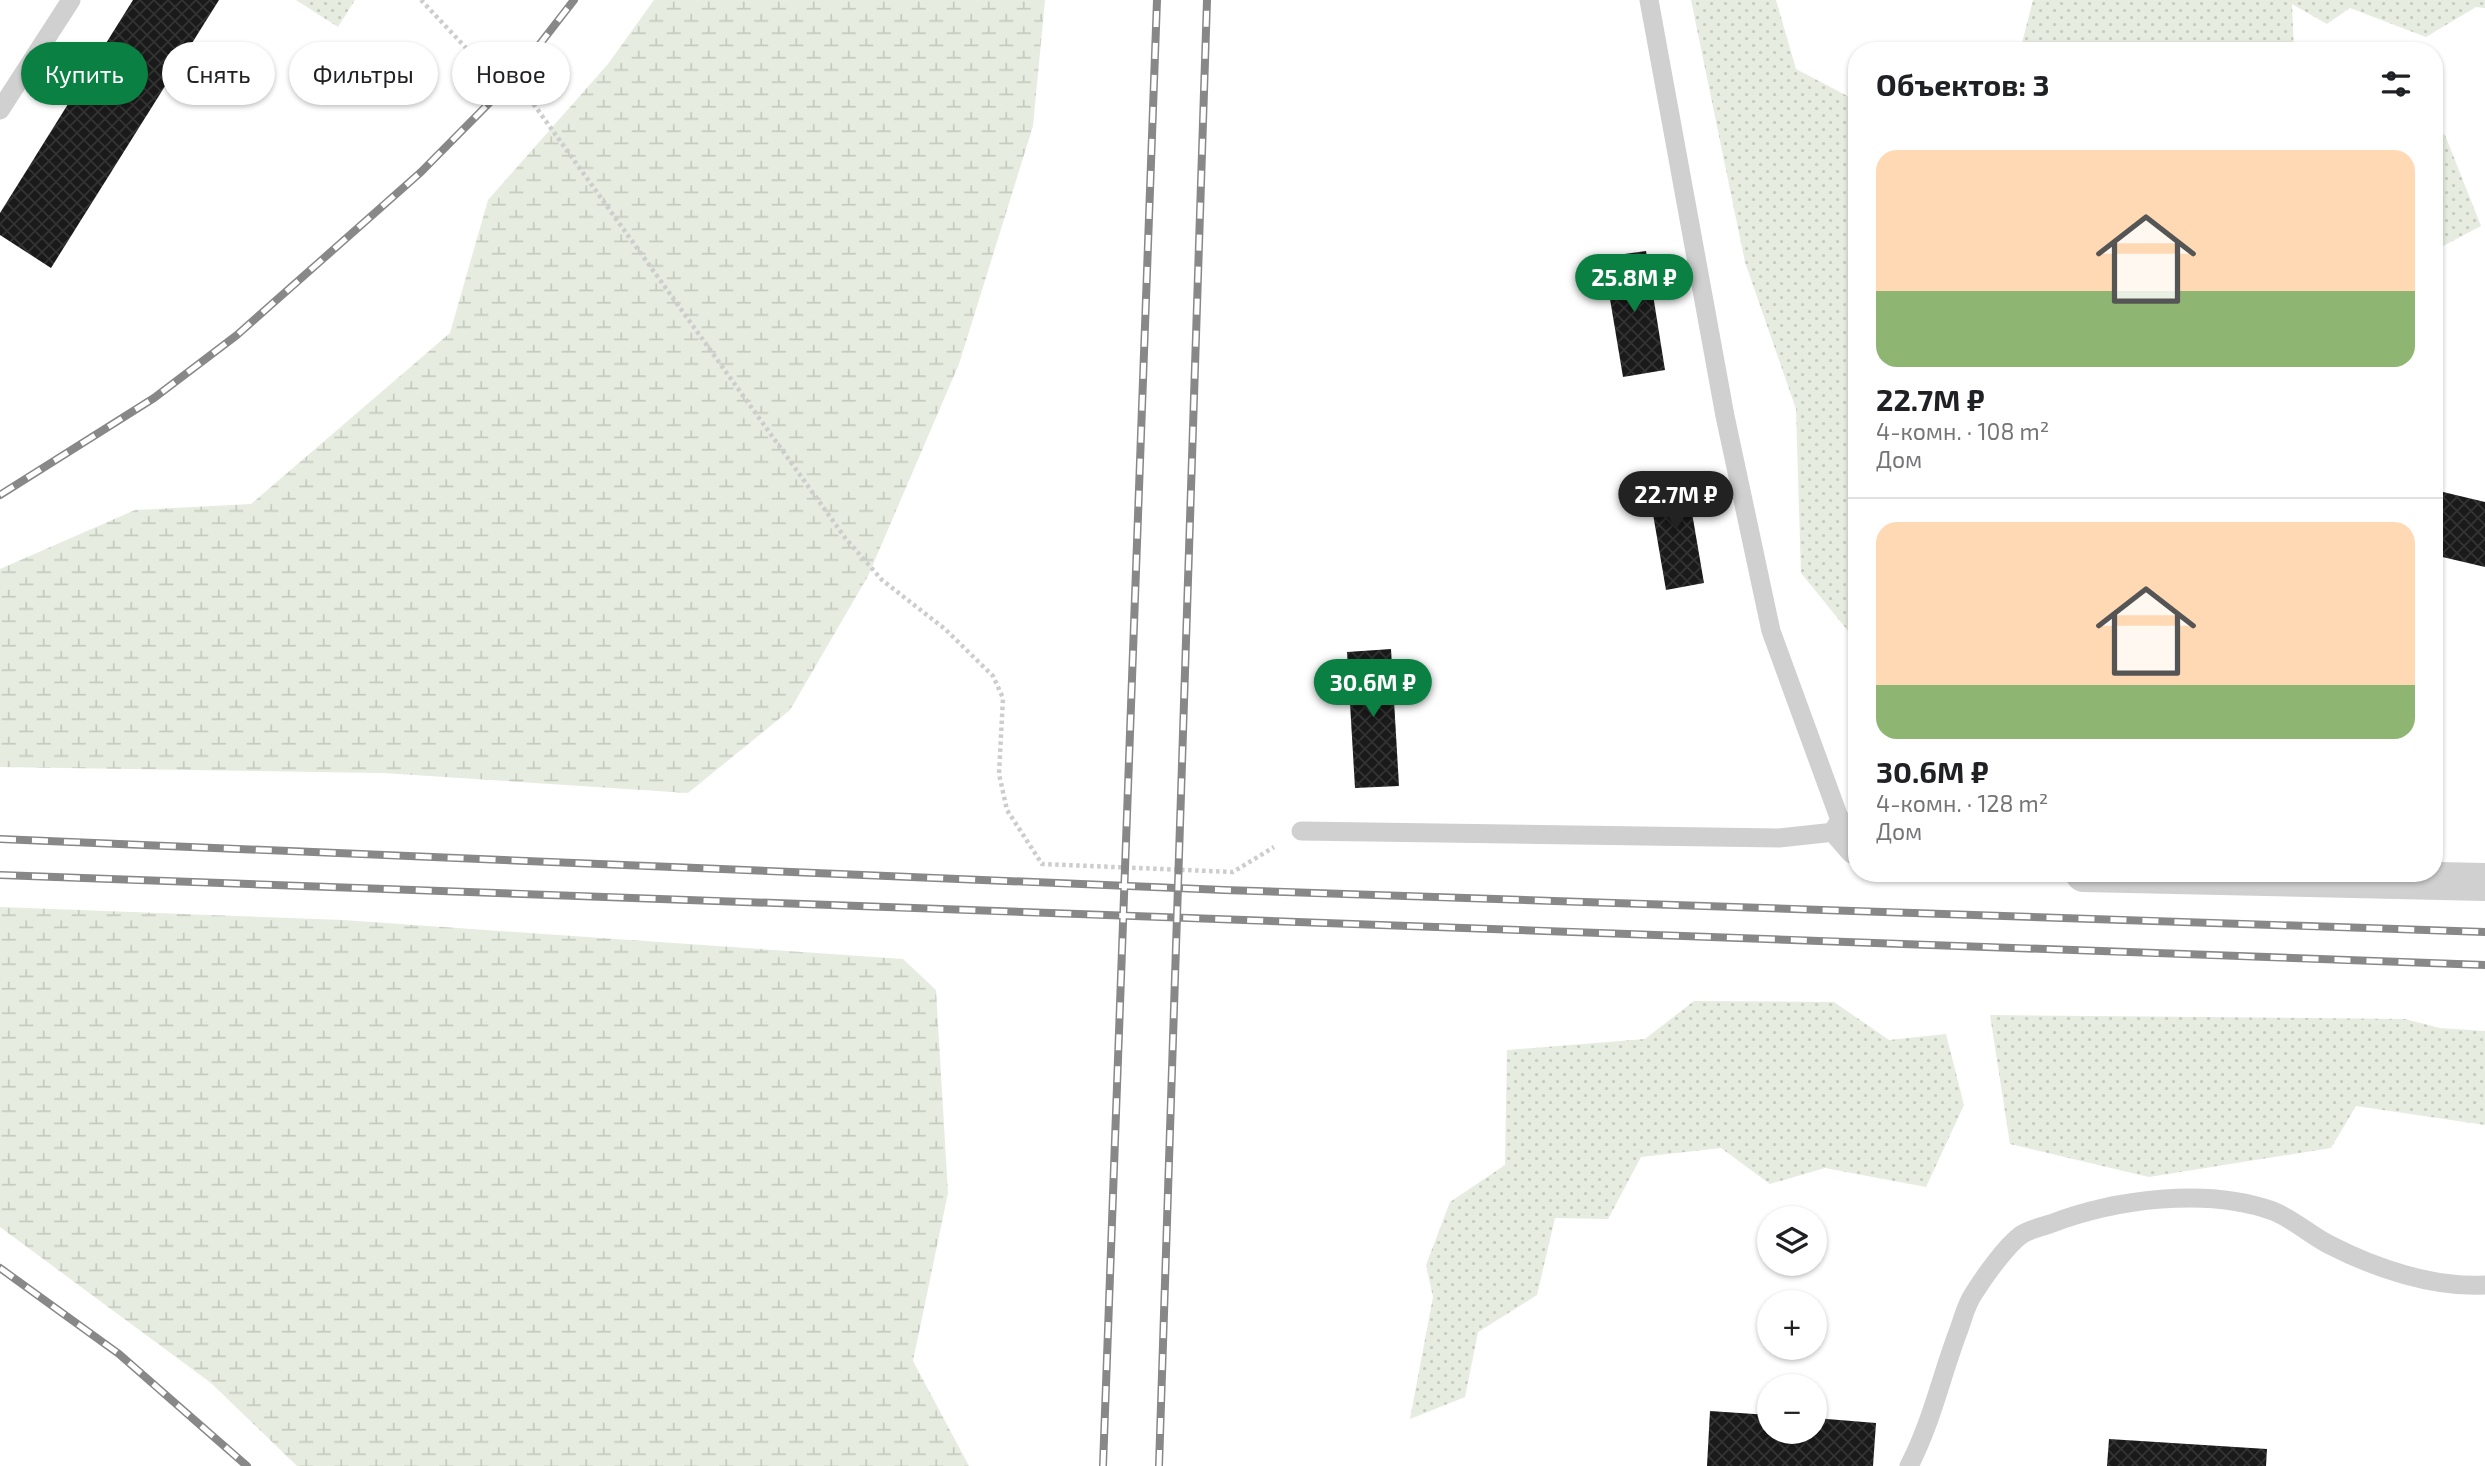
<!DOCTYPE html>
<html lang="ru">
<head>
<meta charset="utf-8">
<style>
	:root { --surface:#fff; --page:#f6f6f6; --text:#202124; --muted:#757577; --line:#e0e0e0; --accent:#0b8043 }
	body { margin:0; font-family:"Exo 2",sans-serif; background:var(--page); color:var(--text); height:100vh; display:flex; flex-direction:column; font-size:26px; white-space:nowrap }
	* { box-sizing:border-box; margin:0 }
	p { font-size:23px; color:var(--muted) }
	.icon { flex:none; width:38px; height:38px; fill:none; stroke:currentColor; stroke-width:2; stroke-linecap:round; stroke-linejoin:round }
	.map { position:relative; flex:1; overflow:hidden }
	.drawer { position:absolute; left:1848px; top:42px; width:595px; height:840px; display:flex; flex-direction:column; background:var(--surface); border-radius:28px; box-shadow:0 2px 5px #0004 }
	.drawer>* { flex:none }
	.top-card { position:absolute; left:21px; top:42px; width:665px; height:63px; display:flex; gap:14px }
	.controls { position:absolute; left:1757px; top:1206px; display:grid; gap:14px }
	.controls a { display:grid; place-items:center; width:70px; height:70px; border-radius:50%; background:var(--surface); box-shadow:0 2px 5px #0004; font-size:35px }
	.price { position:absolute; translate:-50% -60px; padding:0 16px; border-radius:24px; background:var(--accent); color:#fff; font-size:23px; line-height:46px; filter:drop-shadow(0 2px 4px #0008) }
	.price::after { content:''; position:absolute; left:50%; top:42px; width:21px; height:16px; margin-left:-10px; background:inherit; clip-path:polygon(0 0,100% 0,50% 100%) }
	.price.on { background:#222; color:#fff }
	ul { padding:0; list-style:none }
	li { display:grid; align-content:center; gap:14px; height:371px; padding:0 28px }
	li+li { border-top:2px solid var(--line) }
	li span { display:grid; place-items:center; height:217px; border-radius:21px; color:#555 }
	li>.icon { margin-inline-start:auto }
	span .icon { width:126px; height:126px; fill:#fffc; stroke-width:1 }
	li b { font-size:30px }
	h2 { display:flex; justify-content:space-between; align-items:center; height:84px; padding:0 28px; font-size:30px }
	.tag { padding:0 24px; border-radius:32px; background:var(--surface); box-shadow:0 2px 5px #0004; font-size:24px; line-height:63px }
	.tag.on { background:var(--accent); color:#fff }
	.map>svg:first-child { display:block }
	.grass { fill:url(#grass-dots) }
	.wetland { fill:url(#wetland-marsh) }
	.building { fill:url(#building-cross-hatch) }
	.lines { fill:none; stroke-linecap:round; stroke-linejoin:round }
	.path { stroke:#cdcdcd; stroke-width:4.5; stroke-dasharray:3.5 3.5; stroke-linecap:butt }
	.lane { stroke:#d0d0d0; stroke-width:19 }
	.street { stroke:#d0d0d0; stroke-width:38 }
	.rail-casing { stroke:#888; stroke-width:8 }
	.rail { stroke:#fff; stroke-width:5; stroke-dasharray:16; stroke-linecap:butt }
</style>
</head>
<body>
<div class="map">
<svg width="2485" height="1466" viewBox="0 0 2485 1466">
	<defs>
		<pattern id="grass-dots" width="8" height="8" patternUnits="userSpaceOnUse" patternTransform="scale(1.75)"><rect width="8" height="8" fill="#e6ecdf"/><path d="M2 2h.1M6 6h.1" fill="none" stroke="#c6cbc0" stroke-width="1.8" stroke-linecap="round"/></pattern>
		<pattern id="wetland-marsh" width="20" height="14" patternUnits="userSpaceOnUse" patternTransform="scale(1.75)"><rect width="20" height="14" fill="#e6ecdf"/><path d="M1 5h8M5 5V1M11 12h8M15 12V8" fill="none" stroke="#c6cbc0"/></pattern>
		<pattern id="building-cross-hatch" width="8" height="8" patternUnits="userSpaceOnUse" patternTransform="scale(1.75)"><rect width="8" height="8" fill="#1a1a1a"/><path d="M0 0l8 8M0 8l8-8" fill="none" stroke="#333"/></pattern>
	</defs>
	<rect width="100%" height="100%" fill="#fff"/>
	<!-- grass -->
	<g class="grass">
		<polygon points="296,0 355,0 338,27"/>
		<polygon points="1691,0 1776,0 1796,69 1857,101 1857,642 1801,573 1796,409 1745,262"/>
		<polygon points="2033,0 2485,0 2485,8 2476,7 2426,37 2350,8 2327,24 2292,4 2294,51 2020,51"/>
		<polygon points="2434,129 2445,135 2481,226 2443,246 2434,242"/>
		<polygon points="1694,1001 1834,1002 1889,1040 1946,1034 1964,1105 1926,1187 1825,1168 1770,1184 1721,1148 1641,1157 1608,1219 1555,1218 1537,1295 1478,1332 1465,1397 1410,1419 1433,1297 1426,1265 1450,1202 1505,1165 1507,1050 1645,1039"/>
		<polygon points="1990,1015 2405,1019 2440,1028 2485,1031 2485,1125 2356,1106 2331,1148 2149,1177 2010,1144"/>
	</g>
	<!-- wetland -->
	<g class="wetland">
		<polygon points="654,0 1045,0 1033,126 959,364 868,576 790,710 688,793 383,773 0,767 0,569 135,510 251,504 450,333 488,200 608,64"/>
		<polygon points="0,907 343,920 903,959 936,990 948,1193 913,1361 969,1466 297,1466 211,1383 0,1227"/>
	</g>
	<!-- building -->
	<g class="building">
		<polygon points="133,0 219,0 51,268 0,235 0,213"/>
		<polygon points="1646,251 1665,370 1623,377 1603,257"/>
		<polygon points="1685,472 1704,583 1666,590 1647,479"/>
		<polygon points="2439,491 2485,502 2485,567 2434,555 2434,511"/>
		<polygon points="1391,649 1399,786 1355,788 1347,652"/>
		<polygon points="1710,1411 1769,1415 1769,1432 1815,1432 1815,1418 1876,1423 1873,1466 1707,1466"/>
		<polygon points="2109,1439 2267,1449 2266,1466 2107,1466"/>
	</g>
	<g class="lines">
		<!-- path -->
		<polyline class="path" points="421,0 467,49 512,80 530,99 846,539 882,580 945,629 993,676 1003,698 999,774 1007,810 1042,864 1233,872 1274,847"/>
		<!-- lane -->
		<g class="lane">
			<polyline points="0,110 71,0"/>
			<polyline points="1301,831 1779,838 1844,831 1771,631 1725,416 1649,0"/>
			<path d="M1909,1466C1931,1424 1941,1377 1958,1332C1963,1319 1966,1304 1974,1293C1984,1277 2006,1246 2021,1235C2028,1230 2041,1227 2050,1224C2115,1199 2207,1187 2273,1211C2293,1219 2309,1234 2328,1244C2374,1268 2433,1288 2485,1285"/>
		</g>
		<!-- street -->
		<g class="street">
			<polyline points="1844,831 1857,846"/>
			<polyline points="2084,873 2485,882"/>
		</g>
		<defs>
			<g id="rail">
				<polyline points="0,495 154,398 237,335 421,172 512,80 574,0"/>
				<polyline points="0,839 1224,890 2485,932"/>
				<polyline points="0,875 2485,965"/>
				<polyline points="0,1268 119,1354 247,1466"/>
				<polyline points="1103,1466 1157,0"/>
				<polyline points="1159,1466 1207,0"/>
			</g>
		</defs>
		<!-- rail casing -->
		<use href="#rail" class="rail-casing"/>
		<!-- rail -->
		<use href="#rail" class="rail"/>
	</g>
</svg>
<div class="controls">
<a><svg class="icon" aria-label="layers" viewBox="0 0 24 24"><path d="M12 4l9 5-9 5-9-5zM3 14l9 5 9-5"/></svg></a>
<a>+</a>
<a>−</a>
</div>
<b class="price" style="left:1634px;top:314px">25.8M ₽</b>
<b class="price on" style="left:1676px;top:531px">22.7M ₽</b>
<b class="price" style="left:1373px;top:719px">30.6M ₽</b>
<div class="top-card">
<a class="tag on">Купить</a>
<a class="tag">Снять</a>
<a class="tag">Фильтры</a>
<a class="tag">Новое</a>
</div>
<section class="drawer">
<h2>Объектов: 3<svg class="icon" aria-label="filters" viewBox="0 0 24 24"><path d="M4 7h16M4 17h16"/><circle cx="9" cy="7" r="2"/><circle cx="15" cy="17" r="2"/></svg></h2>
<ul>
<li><span style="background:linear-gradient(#ffd9b3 65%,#8fb573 0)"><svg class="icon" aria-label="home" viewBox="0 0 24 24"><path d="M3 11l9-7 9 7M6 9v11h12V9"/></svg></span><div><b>22.7M ₽</b><p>4-комн. · 108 m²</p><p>Дом</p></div></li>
<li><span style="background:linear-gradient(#ffd9b3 75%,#8fb573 0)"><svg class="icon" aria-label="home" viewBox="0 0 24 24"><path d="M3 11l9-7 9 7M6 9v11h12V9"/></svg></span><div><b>30.6M ₽</b><p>4-комн. · 128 m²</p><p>Дом</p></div></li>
</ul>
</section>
</div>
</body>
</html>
